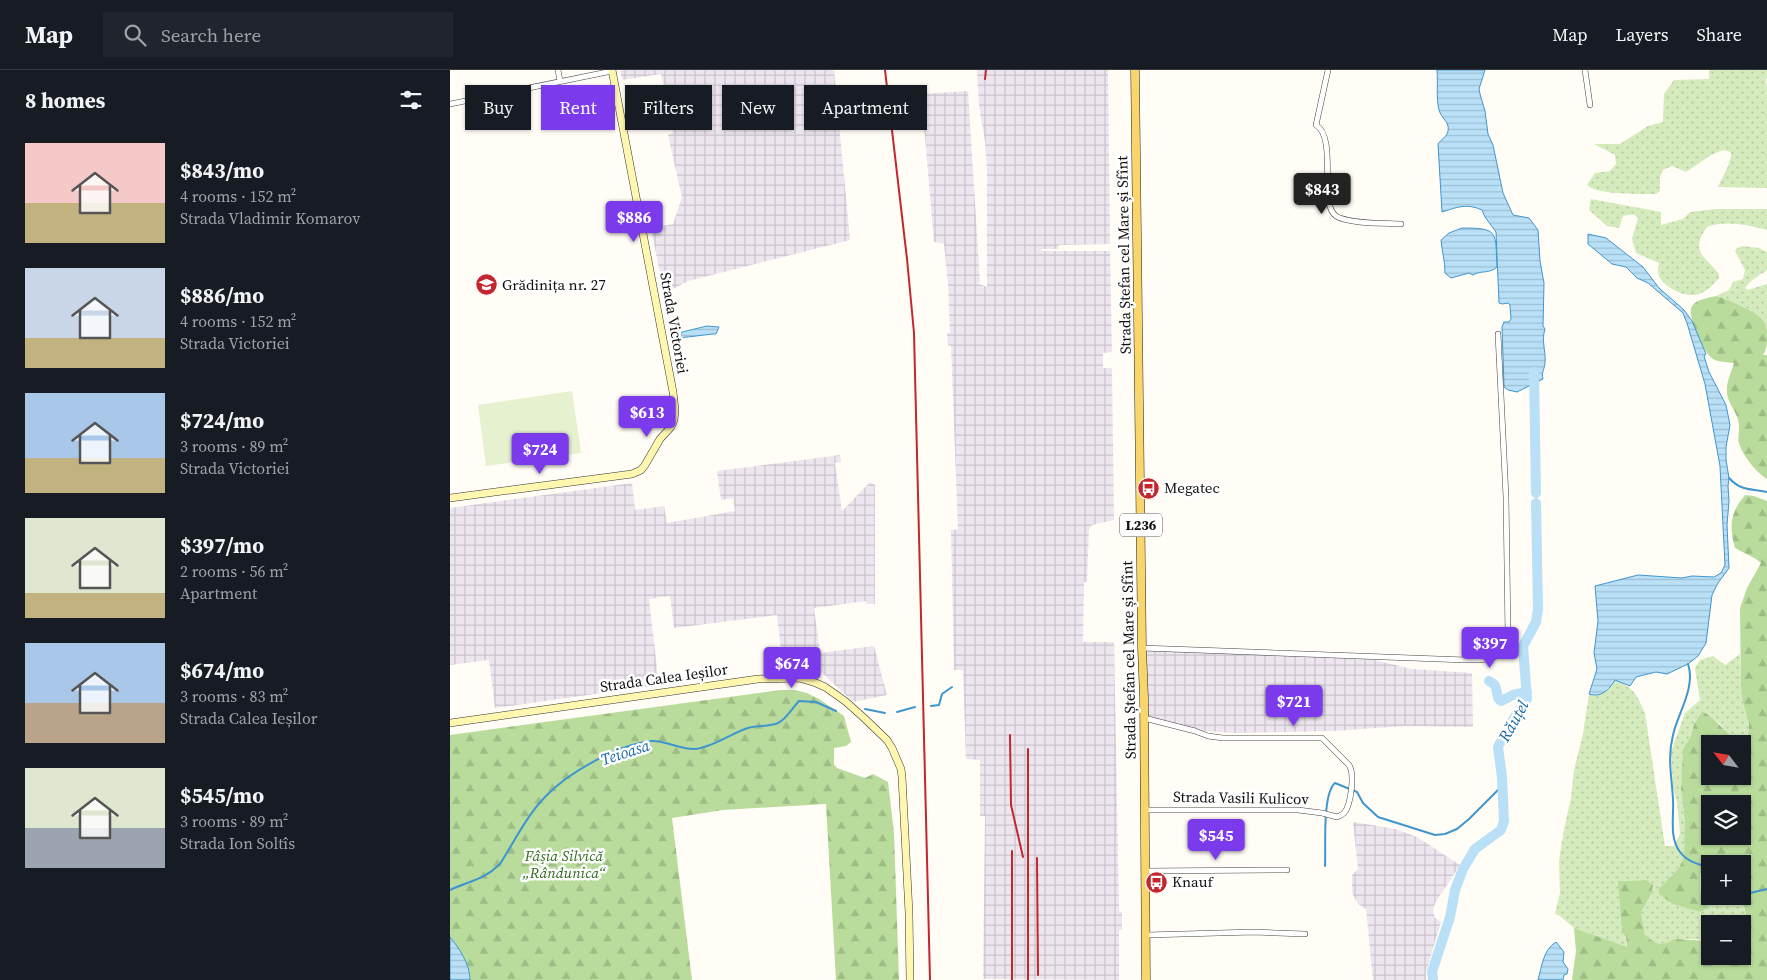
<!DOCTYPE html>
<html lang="en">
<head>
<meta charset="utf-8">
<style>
	:root { --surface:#171b24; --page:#20242c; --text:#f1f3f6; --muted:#9ea1a6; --line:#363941; --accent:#7c3aed }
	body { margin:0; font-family:"Source Serif 4",serif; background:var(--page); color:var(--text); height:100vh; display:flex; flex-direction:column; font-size:19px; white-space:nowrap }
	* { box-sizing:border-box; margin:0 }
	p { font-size:16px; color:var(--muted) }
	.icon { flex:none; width:28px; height:28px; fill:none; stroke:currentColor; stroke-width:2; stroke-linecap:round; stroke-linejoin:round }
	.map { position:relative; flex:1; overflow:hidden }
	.sheet { display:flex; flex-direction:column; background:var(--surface); width:450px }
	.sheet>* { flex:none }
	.top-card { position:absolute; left:15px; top:15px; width:475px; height:45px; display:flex; gap:10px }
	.needle { width:32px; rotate:301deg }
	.fabs { position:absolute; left:1251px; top:665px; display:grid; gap:10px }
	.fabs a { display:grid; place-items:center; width:50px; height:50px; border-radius:0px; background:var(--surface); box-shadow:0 1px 4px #0004; font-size:25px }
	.price { position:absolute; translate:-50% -42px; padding:0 11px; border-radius:5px; background:var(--accent); color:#fff; font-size:16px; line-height:32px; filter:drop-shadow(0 1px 2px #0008) }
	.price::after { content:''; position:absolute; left:50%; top:30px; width:15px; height:11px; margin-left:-8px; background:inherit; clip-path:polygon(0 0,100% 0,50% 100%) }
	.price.current { background:#222; color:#fff }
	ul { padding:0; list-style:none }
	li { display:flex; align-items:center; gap:15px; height:125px; padding:0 25px }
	li span { display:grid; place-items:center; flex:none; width:140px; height:100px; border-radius:0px; color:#555 }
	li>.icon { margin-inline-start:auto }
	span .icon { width:60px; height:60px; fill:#fffc; stroke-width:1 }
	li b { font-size:21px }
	h2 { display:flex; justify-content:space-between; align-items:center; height:60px; padding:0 25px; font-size:21px }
	.pill { padding:0 18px; border-radius:0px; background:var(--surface); box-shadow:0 1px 4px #0004; font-size:18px; line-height:45px }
	.pill.current { background:var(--accent); color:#fff }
	header { display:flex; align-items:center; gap:30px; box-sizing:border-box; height:70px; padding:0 25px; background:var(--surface); border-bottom:1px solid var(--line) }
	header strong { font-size:24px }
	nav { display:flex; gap:28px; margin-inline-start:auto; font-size:18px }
	.search { width:350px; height:45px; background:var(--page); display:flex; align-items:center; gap:12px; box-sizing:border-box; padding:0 18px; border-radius:0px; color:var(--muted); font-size:19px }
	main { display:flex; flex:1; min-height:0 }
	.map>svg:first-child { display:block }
	.industrial { fill:url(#industrial-grid) }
	.grass { fill:url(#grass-dots) }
	.forest { fill:url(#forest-firs); fill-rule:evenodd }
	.pitch { fill:#e6f2cf }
	.water { fill:url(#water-rules); stroke:#3f96cf }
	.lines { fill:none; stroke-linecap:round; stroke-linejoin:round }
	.stream { stroke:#3f96cf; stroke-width:2 }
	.river { stroke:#b9e0f7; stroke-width:10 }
	.street-casing { stroke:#444; stroke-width:6 }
	.secondary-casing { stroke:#333; stroke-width:8 }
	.primary-casing { stroke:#222; stroke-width:9 }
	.street { stroke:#fff; stroke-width:5 }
	.secondary { stroke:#fff6b0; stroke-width:7 }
	.primary { stroke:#f9d66b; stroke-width:8 }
	.rail { stroke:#c4262e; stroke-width:2 }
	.labels { text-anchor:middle; stroke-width:5; stroke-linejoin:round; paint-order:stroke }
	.shield { fill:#fff; stroke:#585858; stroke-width:1 }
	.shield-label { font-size:14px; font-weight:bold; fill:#111 }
	.street-label { font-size:15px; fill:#111; stroke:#fff }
	.poi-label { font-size:15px; fill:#111; stroke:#fff; text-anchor:start }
	.park-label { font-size:15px; font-style:italic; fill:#2f6b1f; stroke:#fff }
	.water-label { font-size:16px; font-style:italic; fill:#1768a6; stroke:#fff }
</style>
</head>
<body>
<header>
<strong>Map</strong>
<div class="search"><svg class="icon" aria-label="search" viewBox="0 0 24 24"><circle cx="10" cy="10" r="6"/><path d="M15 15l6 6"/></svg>Search here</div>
<nav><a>Map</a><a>Layers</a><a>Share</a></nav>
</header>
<main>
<section class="sheet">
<h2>8 homes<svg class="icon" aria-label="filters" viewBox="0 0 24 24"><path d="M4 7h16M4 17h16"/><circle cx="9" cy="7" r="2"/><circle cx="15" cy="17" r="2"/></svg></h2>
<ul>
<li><span style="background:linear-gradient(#f6c9c9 60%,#c2b280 0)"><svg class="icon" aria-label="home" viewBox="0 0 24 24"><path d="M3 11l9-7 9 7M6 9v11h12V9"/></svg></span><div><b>$843/mo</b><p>4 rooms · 152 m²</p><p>Strada Vladimir Komarov</p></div></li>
<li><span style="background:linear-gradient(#c9d6e8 70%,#c2b280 0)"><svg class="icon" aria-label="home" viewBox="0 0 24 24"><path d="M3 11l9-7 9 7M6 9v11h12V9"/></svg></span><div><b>$886/mo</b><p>4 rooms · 152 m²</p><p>Strada Victoriei</p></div></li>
<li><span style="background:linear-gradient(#a9c7e8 65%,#c2b280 0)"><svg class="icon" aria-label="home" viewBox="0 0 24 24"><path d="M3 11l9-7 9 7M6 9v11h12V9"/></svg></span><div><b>$724/mo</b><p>3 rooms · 89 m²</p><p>Strada Victoriei</p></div></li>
<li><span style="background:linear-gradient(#dfe7d0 75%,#c2b280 0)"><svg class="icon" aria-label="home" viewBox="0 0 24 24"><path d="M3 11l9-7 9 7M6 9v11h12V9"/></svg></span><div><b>$397/mo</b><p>2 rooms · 56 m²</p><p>Apartment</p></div></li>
<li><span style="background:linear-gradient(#a9c7e8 60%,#b9a48a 0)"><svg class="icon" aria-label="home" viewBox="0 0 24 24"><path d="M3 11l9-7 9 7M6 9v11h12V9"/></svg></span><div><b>$674/mo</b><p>3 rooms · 83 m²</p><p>Strada Calea Ieșilor</p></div></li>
<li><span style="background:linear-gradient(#dfe7d0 60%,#9aa5b1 0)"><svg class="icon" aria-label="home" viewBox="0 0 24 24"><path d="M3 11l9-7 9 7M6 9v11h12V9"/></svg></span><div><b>$545/mo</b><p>3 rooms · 89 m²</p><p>Strada Ion Soltîs</p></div></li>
</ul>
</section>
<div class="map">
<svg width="1317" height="910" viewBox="0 0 1317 910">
	<defs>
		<pattern id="industrial-grid" width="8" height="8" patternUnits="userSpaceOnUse" patternTransform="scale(1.25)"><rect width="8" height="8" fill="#eee6ef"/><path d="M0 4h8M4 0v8" fill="none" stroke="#cbc4cc"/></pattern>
		<pattern id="grass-dots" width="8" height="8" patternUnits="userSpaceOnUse" patternTransform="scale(1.25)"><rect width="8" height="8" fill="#d5ebbd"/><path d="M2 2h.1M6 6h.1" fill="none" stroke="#b6c8a1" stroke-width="1.8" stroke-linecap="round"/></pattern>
		<pattern id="forest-firs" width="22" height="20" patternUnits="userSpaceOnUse" patternTransform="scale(1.25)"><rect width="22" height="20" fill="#b9dc9c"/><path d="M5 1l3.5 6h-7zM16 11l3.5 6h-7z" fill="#9ebc85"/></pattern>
		<pattern id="water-rules" width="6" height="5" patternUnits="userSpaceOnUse" patternTransform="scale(1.25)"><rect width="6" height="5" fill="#b9e0f7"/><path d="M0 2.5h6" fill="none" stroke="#9ebfd3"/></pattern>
	</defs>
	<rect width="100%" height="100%" fill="#fffdf5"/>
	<!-- industrial -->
	<g class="industrial">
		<polygon points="170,0 384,0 400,170 238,211 214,224 201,158 223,154 232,127 218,65 223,63 211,4 172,10"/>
		<polygon points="527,0 658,0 660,174 609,175 608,179 592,179 591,181 660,181 662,282 653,283 653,298 662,298 664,450 642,455 639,459 637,512 634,512 633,572 664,572 669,841 672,842 672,860 669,860 669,910 533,909 535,746 530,746 530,690 516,689 513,600 504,600 501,460 508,459 501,276 498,275 497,263 500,263 498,214 494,174 484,172 473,44 470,44 469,24 518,21 530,212 527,213 537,217 537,99 535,71 529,36"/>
		<polygon points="390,385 391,392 385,393 392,441 420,412 425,415 425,534 416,534 416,531 364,538 370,583 424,576 437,625 403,632 365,596 333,599 327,545 224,558 220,526 199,529 209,615 45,638 39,590 0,595 0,438 182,413 185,440 214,436 217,453 285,441 283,428 271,430 267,401"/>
		<polygon points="692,578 908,586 962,599 1022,603 1023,657 955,656 883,661 785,663 754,661 694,648"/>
		<polygon points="903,752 946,759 967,767 1010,795 985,833 983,841 985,848 991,852 976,902 976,910 923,910 916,839 908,834 902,823 902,805 908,799"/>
	</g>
	<!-- grass -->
	<g class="grass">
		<path d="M1259,0H1317V8H1316L1317,19V118L1268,117C1273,105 1281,95 1281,82L1273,80L1261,85L1236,102L1222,96L1213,100L1210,107V121L1206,124C1191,124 1147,125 1137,115L1145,103L1160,101L1166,94L1165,85L1144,74H1170L1198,56L1213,52L1214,24L1224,10L1259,9Z"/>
		<path d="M1141,129L1211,142V155L1233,149L1240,142L1266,139H1317V160C1298,155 1275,150 1257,157C1239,182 1255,186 1269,204V208C1263,215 1254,225 1244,225C1233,226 1216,218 1210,208C1207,203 1208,199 1209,193L1186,183L1182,169L1188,148L1183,144L1173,146L1169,158L1157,156L1139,140Z"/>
		<path d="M1293,176L1309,178L1317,182V200C1309,206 1301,209 1295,218L1298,220L1317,214V257C1311,242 1281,230 1266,226L1279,220L1283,212L1293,209L1295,200L1285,181L1287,178Z"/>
		<path d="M1290,584L1292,628L1299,652L1297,670L1289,672L1281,667L1269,653L1252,641L1244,653L1241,666L1233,679L1231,718L1235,753V774L1234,787L1229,798L1220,808L1256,830L1250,821V804L1256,801H1260V826H1285L1295,838L1296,850L1292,854H1260V870L1237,869L1219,875L1205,874L1195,865L1191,842L1194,835L1196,810L1169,811L1177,878L1124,858L1110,846L1105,844L1110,823L1109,791L1114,759L1121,728L1124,700L1133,664L1139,624L1145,626L1160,618L1165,610C1184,618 1187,625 1195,643L1215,776H1224L1230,764L1227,733L1223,717L1221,682L1235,643L1250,630L1245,598L1250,590L1263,586L1275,595Z"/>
	</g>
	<!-- forest -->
	<g class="forest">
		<path d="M1266,226C1278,229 1312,243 1316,255C1317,259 1317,263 1317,267C1317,274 1317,279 1313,285H1317V409C1307,403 1292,385 1289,373C1287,366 1291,358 1288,350C1286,341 1277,332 1277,322C1276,312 1281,303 1284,293C1278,292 1270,292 1265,290C1254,286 1236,245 1242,236C1247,229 1258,228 1266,226Z"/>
		<path d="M1295,425L1304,426L1317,431V910H1122L1126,881L1124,858L1177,877L1176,866L1172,862L1168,811L1196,810L1203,815L1201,824L1191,842L1195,865C1206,874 1212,878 1224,869L1260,871V886H1292V854L1296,850L1295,838L1285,826H1292V794H1260V801H1256L1250,804V821L1256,830L1257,838L1251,842L1223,834L1209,824V819L1229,798L1234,787L1235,753L1231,718L1233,679L1241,666L1244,654L1252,641C1267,649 1275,663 1289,672L1297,670L1299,654L1292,628L1291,616L1290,538L1297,518L1311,493L1306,489L1285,478C1279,456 1280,443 1295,425ZM1260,674H1292V706H1260ZM1260,734H1292V766H1260Z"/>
		<path d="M331,620H344L357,623L369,629L394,646L401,672L396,676L384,678V694L387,698L415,708L423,704L438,712L444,763L449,910H386L376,734L273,740L222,748L242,910H20C20,894 9,879 0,867V665Z"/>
	</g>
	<!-- pitch -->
	<polygon class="pitch" points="122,321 131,383 36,396 28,335"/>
	<!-- water -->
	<g class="water">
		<path d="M987,0H1035L1029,19L1030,24L1035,41L1038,64L1043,75L1053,123L1063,145L1079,148L1088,160L1090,191L1094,213L1093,256L1095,259C1091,271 1096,280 1095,292C1095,299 1091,302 1093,309L1067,322L1058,320L1054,317L1052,257L1054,252H1059L1061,249L1060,235L1058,233L1052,234L1049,233L1046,162L1035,147L1032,140C1016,133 1008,137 992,142L988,74C991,69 997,67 998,61C1000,52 991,48 989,40C986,28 988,12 987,0Z"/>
		<path d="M1012,158C1050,158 1045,162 1047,197C1040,204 1031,200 1023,205L1019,203L1001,208L995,203C995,191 992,181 991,170L999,163Z"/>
		<path d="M1138,164L1156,168L1193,197L1209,218L1234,240L1242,251L1256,284L1254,286L1259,302L1276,335L1280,355L1276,377V390L1279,408L1278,416L1279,431L1277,455L1279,498L1268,513L1262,525L1256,573L1248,586L1238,594L1217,604L1206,602L1186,607L1180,616L1165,610C1159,620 1151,628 1139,624L1147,599L1144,583L1148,551L1145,516L1188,505L1232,508L1242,506L1264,507L1271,503L1275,495L1270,396L1255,314L1237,253L1233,243L1198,213L1187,208L1176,197L1162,194L1138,174Z"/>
		<polygon points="257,256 269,257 266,264 263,264 229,268 232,262"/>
		<path d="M0,867C9,878 20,894 20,910H0Z"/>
		<path d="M1106,872L1114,882L1113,892L1118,899L1117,904L1114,905L1113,910H1088C1092,896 1093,880 1106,872Z"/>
	</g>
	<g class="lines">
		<!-- stream -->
		<g class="stream">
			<path d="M1279,408C1292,422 1301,418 1317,422"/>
			<path d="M1238,594C1246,617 1228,643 1223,665C1217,689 1222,707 1223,730C1224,748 1219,767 1230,782C1237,792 1249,794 1260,798"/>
			<polyline points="481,636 489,635 492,624 502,617"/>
			<polyline points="415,639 435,643"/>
			<polyline points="447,642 465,637"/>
			<path d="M875,796C876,778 872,724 885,713L907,722L913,733L928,747L985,765L995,764L1007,759L1019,749L1052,716"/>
			<path d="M0,820C19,811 34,810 50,794C64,772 76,747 94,728C117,703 167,675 201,671C215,670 231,680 245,679C261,678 282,663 298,658C307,655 319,657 328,653C336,650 343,637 349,631L366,632L386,641"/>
			<polyline points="1292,825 1317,819"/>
		</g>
		<!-- river -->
		<g class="river">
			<polyline points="1084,302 1086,423"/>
			<path d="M1039,611C1048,615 1046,620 1048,628L1051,631L1063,625L1077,622"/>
			<polyline points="983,910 982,902 1000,847 1005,820 1013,799 1025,779 1051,760 1054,751 1052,707 1048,677 1060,654 1077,629 1073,576 1086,552 1088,539 1086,433"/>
		</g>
		<defs>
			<g id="street">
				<polyline points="108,0 110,11"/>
				<path d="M878,0L866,55C888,68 868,134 886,146C898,154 936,153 951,154"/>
				<polyline points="1135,0 1140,35"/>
				<polyline points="0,34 162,1"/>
				<path d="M692,578L1016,590C1040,590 1052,591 1058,565L1056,427L1048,264"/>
				<path d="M694,648L745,661L758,666L773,668H872L899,695C905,704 901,735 894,743C892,745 889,746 887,747L872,743L848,740H695"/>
				<polyline points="695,801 837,800"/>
				<polyline points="697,865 804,862 855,864"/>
			</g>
			<g id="secondary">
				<polyline points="0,428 182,404 191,400 195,395 210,369 221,357 224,350 225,340 223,322 162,0"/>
				<polyline points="0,653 308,609 349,608 366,613 375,617 395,631 413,647 437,670 442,678 451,699 452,707 459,843 460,910"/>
			</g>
			<polyline id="primary" points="685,0 692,578 694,628 696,910"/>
		</defs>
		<!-- street casing -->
		<use href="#street" class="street-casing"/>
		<!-- secondary casing -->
		<use href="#secondary" class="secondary-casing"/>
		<!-- primary casing -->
		<use href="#primary" class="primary-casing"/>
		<!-- street -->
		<use href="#street" class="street"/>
		<!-- secondary -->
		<use href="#secondary" class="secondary"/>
		<!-- primary -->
		<use href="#primary" class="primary"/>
		<!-- rail -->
		<g class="rail">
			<polyline points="435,0 457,189 464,263 480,910"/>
			<polyline points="535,9 536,0"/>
			<polyline points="560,665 561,735 573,787"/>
			<polyline points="587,788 588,905"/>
			<polyline points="562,910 562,781"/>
			<polyline points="578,910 578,679"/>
		</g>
	</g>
	<!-- icons -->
	<defs>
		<symbol id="school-disc" viewBox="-11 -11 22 22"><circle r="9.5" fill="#c4262e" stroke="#fff"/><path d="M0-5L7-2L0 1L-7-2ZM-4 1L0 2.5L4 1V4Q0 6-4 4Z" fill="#fff"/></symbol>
		<symbol id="bus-disc" viewBox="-11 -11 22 22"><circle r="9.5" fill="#c4262e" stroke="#fff"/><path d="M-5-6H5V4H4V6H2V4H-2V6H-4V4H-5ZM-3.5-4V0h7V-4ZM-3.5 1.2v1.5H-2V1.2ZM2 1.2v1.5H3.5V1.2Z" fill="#fff"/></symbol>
	</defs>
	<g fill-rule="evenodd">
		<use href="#school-disc" x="24" y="202" width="25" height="25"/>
		<use href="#bus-disc" x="686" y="406" width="25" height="25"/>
		<use href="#bus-disc" x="694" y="800" width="25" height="25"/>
	</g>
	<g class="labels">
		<!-- shield labels -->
		<rect class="shield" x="670" y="443.5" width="42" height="23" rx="4"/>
		<g class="shield-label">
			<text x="691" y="460">L236</text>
		</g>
		<!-- street labels -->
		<g class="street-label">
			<text transform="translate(674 185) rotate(-91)" y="5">Strada Ștefan cel Mare și Sfînt</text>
			<text transform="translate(224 253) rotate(80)" y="5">Strada Victoriei</text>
			<text transform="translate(679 590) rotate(-91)" y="5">Strada Ștefan cel Mare și Sfînt</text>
			<text transform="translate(214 608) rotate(-8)" y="5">Strada Calea Ieșilor</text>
			<text transform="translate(791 728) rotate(1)" y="5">Strada Vasili Kulicov</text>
		</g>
		<!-- poi labels -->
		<g class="poi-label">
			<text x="52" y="220">Grădinița nr. 27</text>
			<text x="714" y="423">Megatec</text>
			<text x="722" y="817">Knauf</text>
		</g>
		<!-- park labels -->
		<g class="park-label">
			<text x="114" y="791">Fâşia Silvică<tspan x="114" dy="17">„Rândunica“</tspan></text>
		</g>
		<!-- water labels -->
		<g class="water-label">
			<text transform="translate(1063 651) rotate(-61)" y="6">Răuțel</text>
			<text transform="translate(175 682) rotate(-18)" y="6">Teioasa</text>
		</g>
	</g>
</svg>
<div class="fabs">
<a><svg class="needle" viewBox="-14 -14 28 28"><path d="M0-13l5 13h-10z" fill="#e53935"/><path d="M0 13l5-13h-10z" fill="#9ea1a6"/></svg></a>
<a><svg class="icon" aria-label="layers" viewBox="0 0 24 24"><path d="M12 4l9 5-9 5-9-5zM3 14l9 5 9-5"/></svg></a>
<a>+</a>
<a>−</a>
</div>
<b class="price current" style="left:872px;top:145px">$843</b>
<b class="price" style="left:184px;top:173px">$886</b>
<b class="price" style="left:197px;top:368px">$613</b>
<b class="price" style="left:90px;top:405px">$724</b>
<b class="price" style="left:1040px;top:599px">$397</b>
<b class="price" style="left:342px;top:619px">$674</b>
<b class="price" style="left:844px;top:657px">$721</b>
<b class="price" style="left:766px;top:791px">$545</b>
<div class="top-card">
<a class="pill">Buy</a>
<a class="pill current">Rent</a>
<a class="pill">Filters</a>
<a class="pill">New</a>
<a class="pill">Apartment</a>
</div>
</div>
</main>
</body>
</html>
